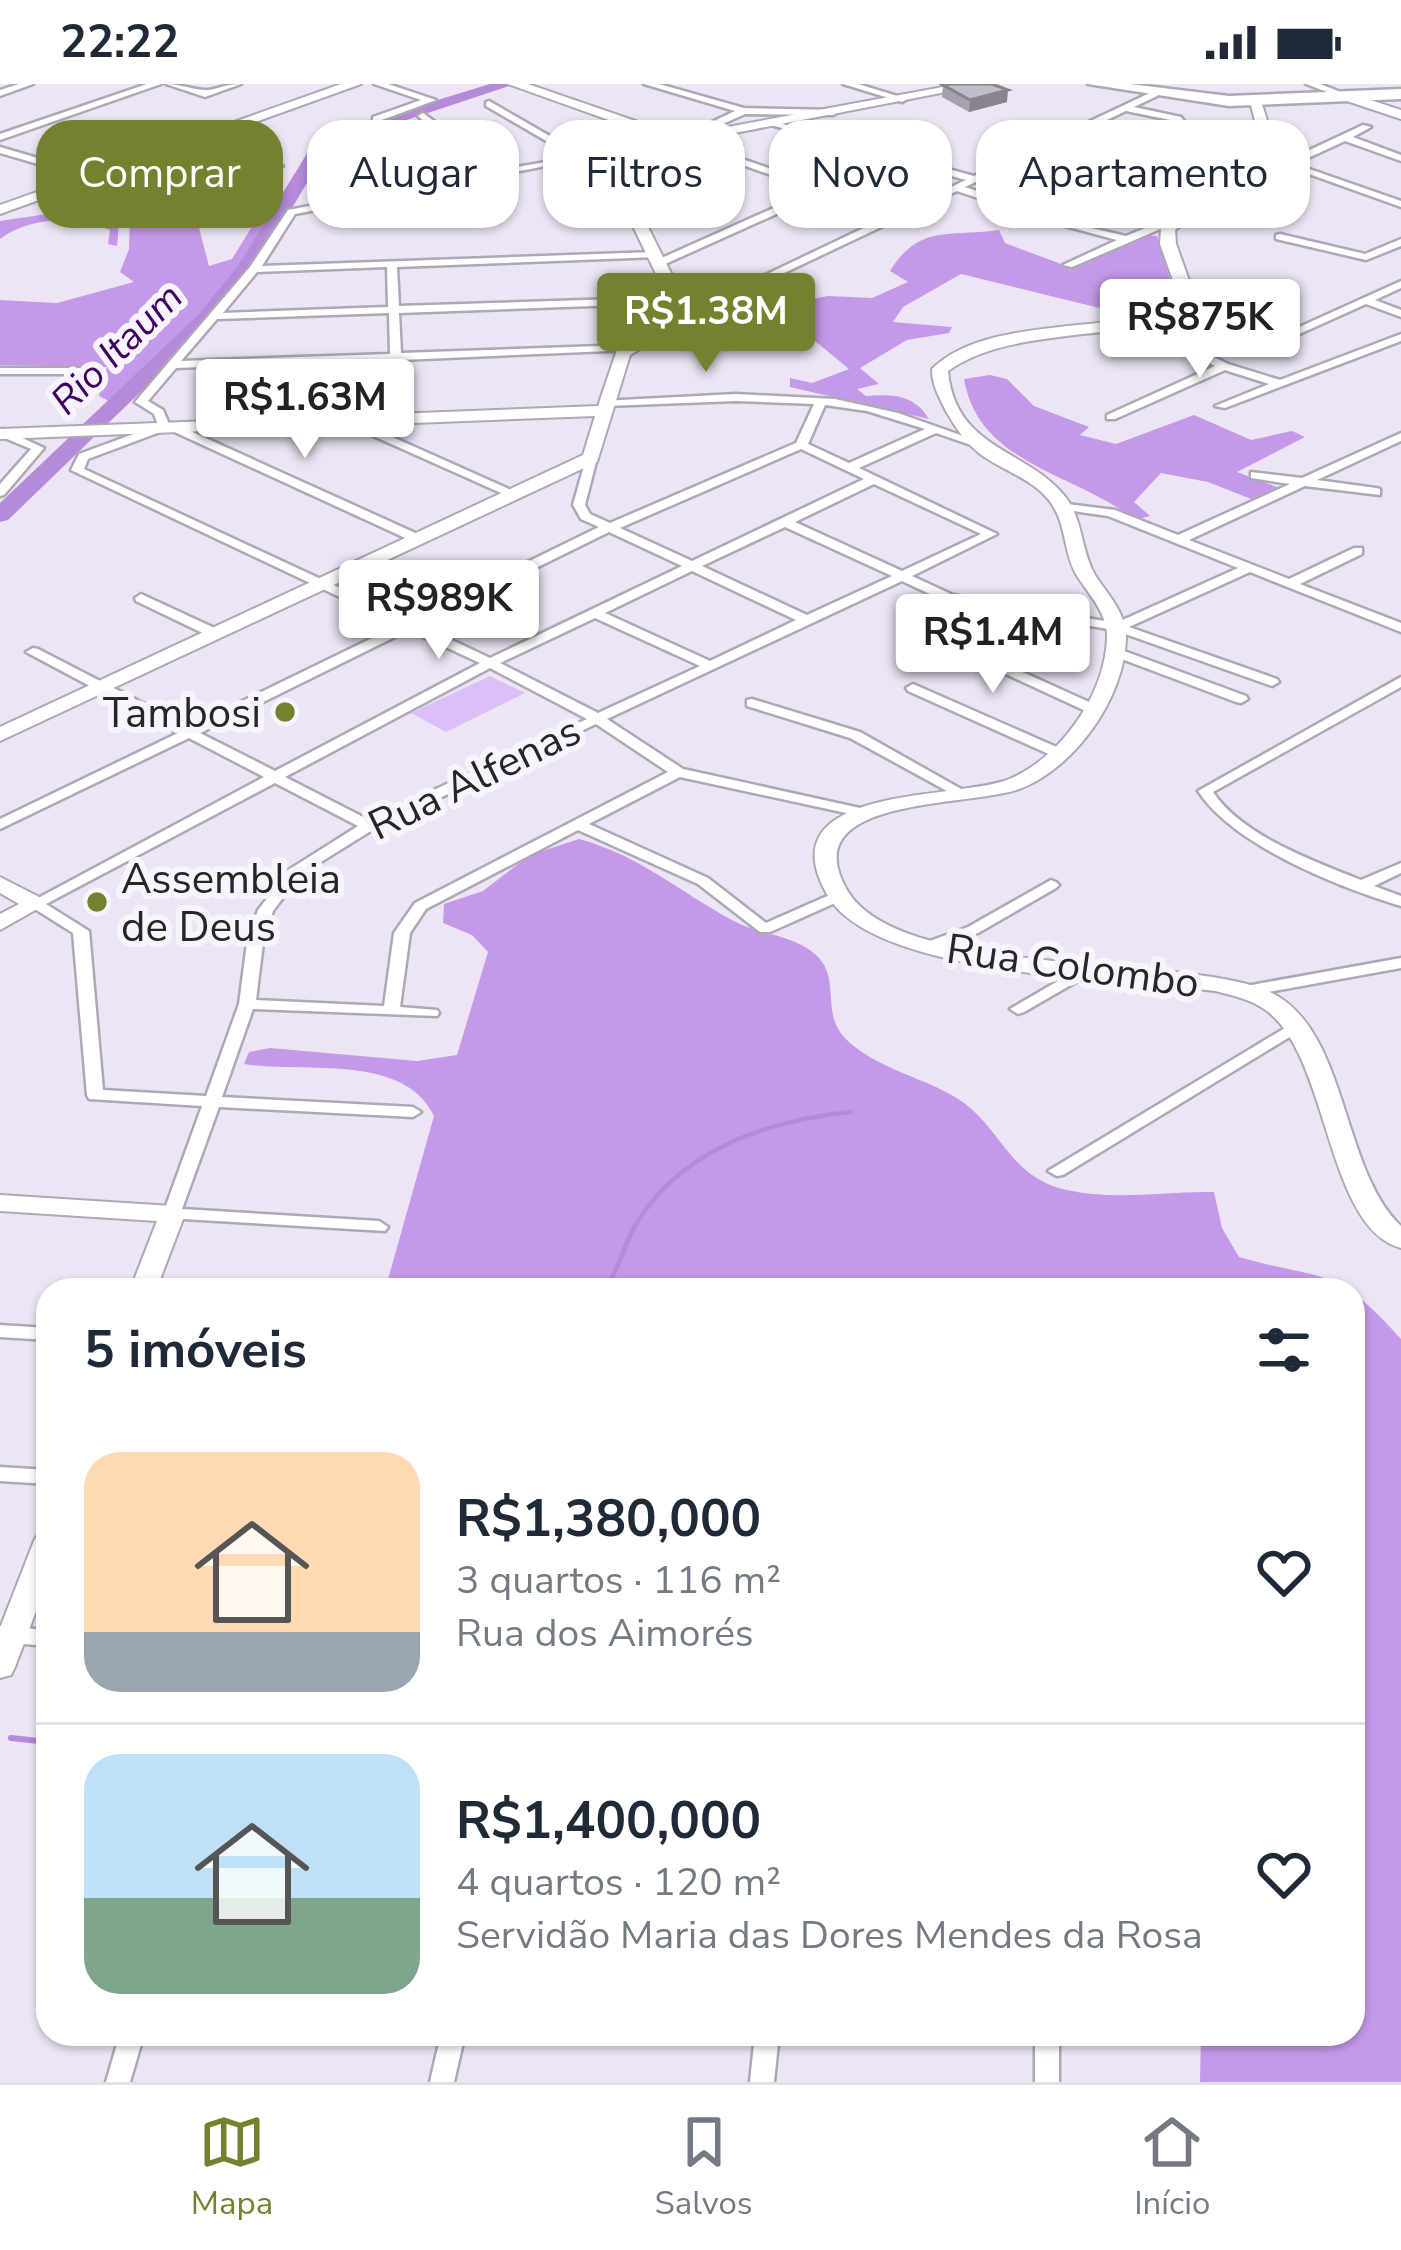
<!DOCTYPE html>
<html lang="pt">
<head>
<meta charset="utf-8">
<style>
	:root { --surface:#fff; --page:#f2f2f3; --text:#1f2937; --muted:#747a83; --line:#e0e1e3; --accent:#74822f }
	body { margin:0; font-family:"Nunito Sans",sans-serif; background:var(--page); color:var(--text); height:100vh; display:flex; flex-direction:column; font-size:45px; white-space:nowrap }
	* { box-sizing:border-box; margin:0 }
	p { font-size:39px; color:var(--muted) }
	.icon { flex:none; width:66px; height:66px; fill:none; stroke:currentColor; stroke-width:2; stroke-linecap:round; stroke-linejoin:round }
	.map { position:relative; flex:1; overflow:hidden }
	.details { position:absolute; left:36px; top:1194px; width:1329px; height:768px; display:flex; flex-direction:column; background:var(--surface); border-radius:36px; box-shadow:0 3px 9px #0004 }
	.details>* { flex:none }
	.banner { position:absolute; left:36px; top:36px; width:1329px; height:108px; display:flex; gap:24px }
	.price { position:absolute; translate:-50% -102px; padding:0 27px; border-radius:12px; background:#fff; color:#222; font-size:39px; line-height:78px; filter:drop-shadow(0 3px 6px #0008) }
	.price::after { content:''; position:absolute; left:50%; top:72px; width:36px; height:27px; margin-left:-18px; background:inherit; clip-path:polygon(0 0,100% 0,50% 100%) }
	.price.on { background:var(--accent); color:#fff }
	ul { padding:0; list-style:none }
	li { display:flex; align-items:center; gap:36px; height:300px; padding:0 48px }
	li+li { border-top:3px solid var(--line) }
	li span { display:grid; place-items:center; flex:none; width:336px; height:240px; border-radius:36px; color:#555 }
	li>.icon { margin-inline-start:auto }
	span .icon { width:144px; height:144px; fill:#fffc; stroke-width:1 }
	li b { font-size:51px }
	h2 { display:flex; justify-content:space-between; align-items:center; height:144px; padding:0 48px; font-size:51px }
	.tag { padding:0 42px; border-radius:36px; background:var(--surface); box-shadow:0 3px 9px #0004; font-size:42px; line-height:108px }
	.tag.on { background:var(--accent); color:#fff }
	.status { display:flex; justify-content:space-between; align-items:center; height:84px; padding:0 60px; background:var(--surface); direction:ltr }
	.status svg { height:33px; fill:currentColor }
	.tabs { display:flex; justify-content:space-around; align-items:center; height:168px; border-top:3px solid var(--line); background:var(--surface); font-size:33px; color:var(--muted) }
	.tabs a { display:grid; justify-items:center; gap:6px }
	.tabs .on { color:var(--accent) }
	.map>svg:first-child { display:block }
	.green { fill:#dbbff6 }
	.forest { fill:#c499e9 }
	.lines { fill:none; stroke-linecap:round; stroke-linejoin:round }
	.stream-far1 { stroke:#b48ad9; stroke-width:4.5 }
	.stream { stroke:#b48ad9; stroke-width:6 }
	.river { fill:#b48ad9; fill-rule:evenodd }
	.street-casing { stroke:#aea7b5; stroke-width:5 }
	.secondary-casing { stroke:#aea7b5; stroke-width:4 }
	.primary-casing { stroke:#aea7b5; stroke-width:5 }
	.street { fill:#fff; fill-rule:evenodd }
	.secondary { fill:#fff; fill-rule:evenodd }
	.primary { fill:#fff; fill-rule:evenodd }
	.wall { fill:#a7a1ad }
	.shaded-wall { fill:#88838d }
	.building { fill:#c2bbc9; stroke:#88838d; stroke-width:3 }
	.poi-dot { fill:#74822f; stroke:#f8f4fd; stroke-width:4.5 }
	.labels { text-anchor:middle; stroke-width:12; stroke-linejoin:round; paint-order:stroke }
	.far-water-label { font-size:39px; font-style:italic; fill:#3f0061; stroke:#f8f4fd }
	.poi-label { font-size:42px; fill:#27242a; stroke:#f8f4fd; text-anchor:end }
	.street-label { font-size:42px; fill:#27242a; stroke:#f8f4fd }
</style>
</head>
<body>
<div class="status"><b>22:22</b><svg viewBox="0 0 49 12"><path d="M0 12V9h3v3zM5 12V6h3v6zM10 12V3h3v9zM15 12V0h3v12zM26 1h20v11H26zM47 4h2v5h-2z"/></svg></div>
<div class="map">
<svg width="1401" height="1998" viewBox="0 0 1401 1998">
	<rect width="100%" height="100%" fill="#ede5f5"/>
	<!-- green -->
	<polygon class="green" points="490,592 525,609 446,648 411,629"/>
	<!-- forest -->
	<g class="forest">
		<path d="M85,119L112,121L120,130L117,162L108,160L110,146C76,132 30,132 0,155V137L67,127Z"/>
		<polygon points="266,120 280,121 243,184 208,226 111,318 99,312 107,283 0,281 0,216 57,219 134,198 120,188 129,165 130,125 168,127 198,140 209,182 232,175"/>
		<path d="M999,146L1005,159L1069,183L1142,151L1157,152L1171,199L1124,230L961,190L903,223L893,238L952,243L949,249L907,256L860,284L879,300L857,305L866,312C892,310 914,310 929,335L790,303V294L812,299L849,285L815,257L757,226L828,212L872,214L908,198L890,187C919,140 950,153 999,146Z"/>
		<path d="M990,291L1007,295L1034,322L1089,343L1080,351L1116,360L1194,331L1251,356L1292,347L1305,353L1237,388L1282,405L1256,417L1208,398L1161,389L1134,418L1150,432L1135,436C1077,389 979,382 964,295Z"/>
		<path d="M579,755C637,770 680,808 732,836C758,851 793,850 816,871C841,893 821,928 844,953C875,986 928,993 964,1019C1003,1048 1011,1094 1067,1106C1115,1117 1165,1107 1214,1108L1222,1144L1239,1173C1327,1198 1334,1180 1401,1255V1998H1200L1201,1950H1353V1206H385L434,1032C403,968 303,990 244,980L249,968L270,964L417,977L457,971L488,868L472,851L443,839L444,820L483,807L530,771Z"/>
	</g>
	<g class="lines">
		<!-- stream-far1 -->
		<path class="stream-far1" d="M603,1206C620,1186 623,1162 636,1140C682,1065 767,1037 850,1028"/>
		<!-- stream -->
		<polyline class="stream" points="11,1654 48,1658"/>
		<!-- river -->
		<polygon class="river" points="490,0 515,0 352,54 324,70 256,185 213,238 8,436 0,438 0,419 199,230 238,182 311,63 340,46"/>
		<defs>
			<g id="street">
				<polygon points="19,0 33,0 0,12 0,6"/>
				<polygon points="147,0 161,0 0,56 0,50"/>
				<path d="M166,0C181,0 196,7 209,6C220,4 228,0 241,0L205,13Z"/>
				<polygon points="374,0 388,0 436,16 379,37 373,37 373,33 421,16"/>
				<polygon points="644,0 659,0 744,24 836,26 838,28 833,31 745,30 687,56 897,128 966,96 764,39 772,37 974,92 1156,6 1161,9 1159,11 1134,23 1181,33 1189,44 1181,46 1175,37 1126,27 965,103 1013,119 1013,123 997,126 996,124 999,121 957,107 685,236 681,235 681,231 889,132 823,109 663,181 655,181 655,177 814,106 734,78 634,124 626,124 626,120 725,75 674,56 735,27"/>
				<polygon points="843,0 858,0 907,15 902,18"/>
				<polygon points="1306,0 1320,0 1351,12 1343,14"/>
				<path d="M489,17L588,74L295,130L262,182L654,168L658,169V173L397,183L399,222L677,213L682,216L677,219L399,229L401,269L628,261L632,262V266L401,276L404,334L398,337L392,334L390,276L176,284L148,317L163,326L169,340L177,341L422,452V458H414L168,345L88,375L84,385L409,536L599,443L581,435L573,421L587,371L597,374L585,421L590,430L610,439L796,359L814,320L736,317L606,322L602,321V317L736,310L835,315L898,329L980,358L974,362L936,349L859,384L997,450L912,492L953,511L1116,539L1238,484L1108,432L1059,425V419L1115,426L1178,451L1290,400L1251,394V388L1302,394L1401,349V357L1317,396L1376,404L1380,405V411L1305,402L1189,456L1289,495L1354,464H1362V470L1300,500L1401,539V548L1250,488L1129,543L1277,595L1279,598L1272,602L1114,546L990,525L947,558H937V552L977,523L945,517L902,497L607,635L683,685L860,724L867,728L860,732L680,693L589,740L708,794L766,839L834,809H844L847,812L844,815L770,848H760L698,800L578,746L426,825L410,849L400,923L437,926L439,929L437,932L253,925L222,1013L413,1023L421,1028L413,1033L219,1023L182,1125L379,1137L388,1143L385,1147L166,1134L163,1130L202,1022L89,1015L87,1011L73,849L27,820L264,693L189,654L0,745V735L178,649L26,568L33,564L38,565L189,643L399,541L71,386L79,370L158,341L154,330L135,318L250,183L288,126L406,104L364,59V55H370L416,102L490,88L420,34L418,32L423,29L500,86L574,73L486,22V18ZM387,183L388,223L223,229L257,188ZM389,229L390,270L181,277L217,235ZM825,321L867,327L925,345L849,379L808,360ZM801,365L864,395L692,477L620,444ZM874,400L981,450L902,487L795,438ZM785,443L892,492L807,531L702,482ZM609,448L682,482L490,574L420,541ZM692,487L796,536L710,577L605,529ZM595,534L700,582L598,629L500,579ZM409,546L480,579L275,687L200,649ZM490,584L587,635L369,736L285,693ZM596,640L668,688L415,819L394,849L384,922L256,916L263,859L273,827L300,791L374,745ZM275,699L358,742L290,785L258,826L247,859L239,920L206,1012L103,1006L89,847L46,820Z"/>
				<polygon points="1363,41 1371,43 1353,53 1401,71 1401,77 1345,57 1295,80 1401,117 1401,123 1267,75 1272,72 1286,77"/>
				<polygon points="114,42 177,62 179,64 171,66 111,47 109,45"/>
				<polygon points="196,54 202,54 283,82 275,84 196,58"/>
				<polygon points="0,63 96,91 98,93 93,96 0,69"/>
				<polygon points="1197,74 1266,78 1271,81 1266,84 1194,79 1194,75"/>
				<polygon points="1123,93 1207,113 1215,112 1270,133 1265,136 1212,118 1208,119 1120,98 1120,94"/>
				<polygon points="1234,97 1289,117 1290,119 1281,121 1231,102 1229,100"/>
				<polygon points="1184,128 1189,131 1188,133 1072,183 1063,181 1117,156 1065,142 1065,138 1126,152"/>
				<polygon points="1280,150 1365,170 1401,155 1401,162 1366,176 1276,155 1276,151"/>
				<polygon points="1401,197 1401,204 1375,216 1401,226 1401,233 1366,220 1266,265 1182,220 1191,218 1266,258"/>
				<polygon points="1136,238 1144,238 1228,280 1280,296 1401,250 1401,257 1225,324 1215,322 1269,300 1225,286 1115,335 1107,335 1107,331 1215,282 1136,242"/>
				<polygon points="0,284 86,284 92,287 86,290 0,290"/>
				<polygon points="342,334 350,334 520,410 518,413 510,413 342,338"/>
				<polygon points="3,345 44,364 4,411 0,412 0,400 31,365 0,352 0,346"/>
				<polygon points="141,510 221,547 223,550 216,554 211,553 136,517 135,514"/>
				<polygon points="1116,564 1246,612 1248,615 1241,619 1236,618 1111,571 1109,568"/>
				<polygon points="987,572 1100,623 1102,626 1095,630 1090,629 982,579 980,576"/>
				<path d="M1401,593V603L1213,708C1242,752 1314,777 1361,796L1401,779V789L1374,802L1401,812V822C1339,803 1234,762 1198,707Z"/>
				<polygon points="913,600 1061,665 1063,668 1061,671 1051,671 908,607 906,604"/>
				<polygon points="752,615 860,648 970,710 963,714 958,713 850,654 747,622 747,616"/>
				<polygon points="1051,796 1056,798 1059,801 1056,804 978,849 932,866 924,861 927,858 968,843"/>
				<polygon points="1401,874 1401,884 1246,912 1238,907 1246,902"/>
				<polygon points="1082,883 1090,888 1088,891 1024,928 1018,930 1010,925"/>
				<polygon points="1295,938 1301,940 1303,943 1301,946 1063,1091 1057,1092 1048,1087"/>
				<polygon points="0,1241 48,1244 48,1256 0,1253"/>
				<polygon points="0,1383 48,1386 48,1400 0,1397"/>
				<polygon points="0,1542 48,1546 48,1562 0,1558"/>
				<polygon points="120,1950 144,1950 130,1998 106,1998"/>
				<polygon points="441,1950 465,1950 454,1998 430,1998"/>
				<polygon points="755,1950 779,1950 774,1998 750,1998"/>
				<rect x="1035" y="1950" width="24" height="48"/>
			</g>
			<g id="secondary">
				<polygon points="341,0 361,0 0,130 0,121"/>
				<polygon points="508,0 528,0 679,52 959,0 987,0 596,76 624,95 693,233 630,271 597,378 0,657 0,643 583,371 595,332 0,355 0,345 598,322 617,266 676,231 611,97 576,74 662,55"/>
				<polygon points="1346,8 1401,26 1401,35 1341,15 1339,12"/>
				<path d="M1249,14L1261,17L1279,75L1175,146L1176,160L1196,216L1187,230C1113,258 1009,243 948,287C955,367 1030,365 1067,415C1083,437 1081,467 1095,491C1108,511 1127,530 1126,555C1124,614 1076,682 1022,704C973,724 792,710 847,806C898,894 1168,870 1263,905C1349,937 1339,1084 1401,1142V1164C1326,1144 1330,975 1267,927C1251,915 1234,912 1215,907C1126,895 875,893 828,812C763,701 953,716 1007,696C1060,675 1105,611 1107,554C1108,529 1088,510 1076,490C1064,469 1066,442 1053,422C1037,396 1003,387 980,370C965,358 955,343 946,327C939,313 932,301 932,285C986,232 1104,250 1175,224L1180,216L1160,160L1161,144L1265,74Z"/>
				<polygon points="0,793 43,815 46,820 0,846 0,830 19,820 0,809"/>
				<polygon points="0,1111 172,1122 185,1130 156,1206 130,1206 157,1137 0,1127"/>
				<polygon points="48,1447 48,1495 15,1583 11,1591 0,1594 0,1544 34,1457 38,1450"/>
			</g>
			<polygon id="primary" points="1088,0 1130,0 1229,12 1401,5 1401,15 1229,22"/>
		</defs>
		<!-- street casing -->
		<use href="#street" class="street-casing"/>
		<!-- secondary casing -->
		<use href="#secondary" class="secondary-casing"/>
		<!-- primary casing -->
		<use href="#primary" class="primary-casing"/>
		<!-- street -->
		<use href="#street" class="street"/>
		<!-- secondary -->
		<use href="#secondary" class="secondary"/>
		<!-- primary -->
		<use href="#primary" class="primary"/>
	</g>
	<!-- wall -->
	<polygon class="wall" points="943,1 1007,18 969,28 942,13"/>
	<!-- shaded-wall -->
	<polygon class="shaded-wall" points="1008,6 1007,18 969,28 970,16"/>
	<!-- building -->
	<polygon class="building" points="950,0 992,0 1008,6 970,16 943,1"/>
	<!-- markers -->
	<g class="poi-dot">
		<circle cx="285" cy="628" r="12"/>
		<circle cx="97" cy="818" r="12"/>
	</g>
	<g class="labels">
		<!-- far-water labels -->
		<g class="far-water-label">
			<text transform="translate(116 264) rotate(-45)" y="14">Rio Itaum</text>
		</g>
		<!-- poi labels -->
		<g class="poi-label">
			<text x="261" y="643">Tambosi</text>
			<text x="121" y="809" text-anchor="start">Assembleia<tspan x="121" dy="48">de Deus</tspan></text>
		</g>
		<!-- street labels -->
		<g class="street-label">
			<text transform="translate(474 693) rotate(-26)" y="15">Rua Alfenas</text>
			<text transform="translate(1073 881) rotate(8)" y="15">Rua Colombo</text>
		</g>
	</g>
</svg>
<b class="price on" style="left:706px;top:291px">R$1.38M</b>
<b class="price" style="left:1200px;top:297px">R$875K</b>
<b class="price" style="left:305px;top:377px">R$1.63M</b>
<b class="price" style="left:439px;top:578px">R$989K</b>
<b class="price" style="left:993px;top:612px">R$1.4M</b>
<div class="banner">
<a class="tag on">Comprar</a>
<a class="tag">Alugar</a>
<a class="tag">Filtros</a>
<a class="tag">Novo</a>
<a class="tag">Apartamento</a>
</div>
<section class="details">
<h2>5 imóveis<svg class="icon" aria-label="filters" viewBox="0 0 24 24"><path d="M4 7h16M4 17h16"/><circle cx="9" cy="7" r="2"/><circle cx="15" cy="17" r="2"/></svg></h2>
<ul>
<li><span style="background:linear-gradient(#ffd9b3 75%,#9aa5b1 0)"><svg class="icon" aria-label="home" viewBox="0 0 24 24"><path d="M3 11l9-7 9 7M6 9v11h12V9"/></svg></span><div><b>R$1,380,000</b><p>3 quartos · 116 m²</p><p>Rua dos Aimorés</p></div><svg class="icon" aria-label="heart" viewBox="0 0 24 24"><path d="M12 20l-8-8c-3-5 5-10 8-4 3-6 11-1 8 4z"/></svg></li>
<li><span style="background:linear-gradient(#bfe0f5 60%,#7fa58c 0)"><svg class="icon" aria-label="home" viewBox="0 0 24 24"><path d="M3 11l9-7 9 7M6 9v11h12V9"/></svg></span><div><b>R$1,400,000</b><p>4 quartos · 120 m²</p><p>Servidão Maria das Dores Mendes da Rosa</p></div><svg class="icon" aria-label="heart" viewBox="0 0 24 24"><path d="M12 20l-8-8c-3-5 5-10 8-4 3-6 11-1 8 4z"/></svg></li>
</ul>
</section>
</div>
<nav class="tabs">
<a class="on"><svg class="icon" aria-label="map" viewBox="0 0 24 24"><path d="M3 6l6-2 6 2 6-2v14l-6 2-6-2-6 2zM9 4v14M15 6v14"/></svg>Mapa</a>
<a><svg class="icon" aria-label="saved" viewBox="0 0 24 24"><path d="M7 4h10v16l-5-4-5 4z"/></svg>Salvos</a>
<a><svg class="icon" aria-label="home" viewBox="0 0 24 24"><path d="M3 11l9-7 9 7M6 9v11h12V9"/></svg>Início</a>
</nav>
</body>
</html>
